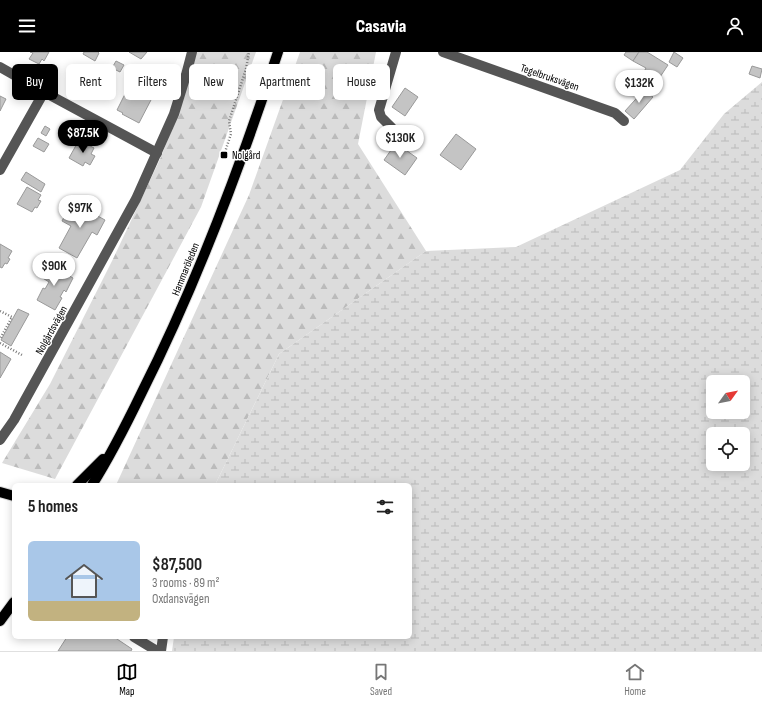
<!DOCTYPE html>
<html lang="en">
<head>
<meta charset="utf-8">
<style>
	:root { --surface:#fff; --page:#f6f6f6; --text:#222; --muted:#767676; --line:#e0e0e0; --accent:#000 }
	body { margin:0; font-family:"Sofia Sans Condensed",sans-serif; background:var(--page); color:var(--text); height:100vh; display:flex; flex-direction:column; font-size:15px; white-space:nowrap }
	* { box-sizing:border-box; margin:0 }
	p { font-size:13px; color:var(--muted) }
	.icon { flex:none; width:22px; height:22px; fill:none; stroke:currentColor; stroke-width:2; stroke-linecap:round; stroke-linejoin:round }
	.map { position:relative; flex:1; overflow:hidden }
	.side { position:absolute; left:12px; top:431px; width:400px; height:156px; display:flex; flex-direction:column; background:var(--surface); border-radius:6px; box-shadow:0 2px 10px #0003 }
	.side>* { flex:none }
	.guide { position:absolute; left:12px; top:12px; width:400px; height:36px; display:flex; gap:8px }
	.needle { width:26px; rotate:57deg }
	.fabs { position:absolute; left:706px; top:323px; display:grid; gap:8px }
	.fabs a { display:grid; place-items:center; width:44px; height:44px; border-radius:6px; background:var(--surface); box-shadow:0 2px 10px #0003; font-size:20px }
	.price { position:absolute; translate:-50% -34px; padding:0 9px; border-radius:14px; background:#fff; color:#222; font-size:13px; line-height:26px; filter:drop-shadow(0 1px 2px #0008) }
	.price::after { content:''; position:absolute; left:50%; top:24px; width:12px; height:9px; margin-left:-6px; background:inherit; clip-path:polygon(0 0,100% 0,50% 100%) }
	.price.active { background:var(--accent); color:#fff }
	ul { padding:0; list-style:none }
	li { display:flex; align-items:center; gap:12px; height:100px; padding:0 16px }
	li span { display:grid; place-items:center; flex:none; width:112px; height:80px; border-radius:6px; color:#555 }
	li>.icon { margin-inline-start:auto }
	span .icon { width:48px; height:48px; fill:#fffc; stroke-width:1 }
	li b { font-size:17px }
	h2 { display:flex; justify-content:space-between; align-items:center; height:48px; padding:0 16px; font-size:17px }
	.chip { padding:0 14px; border-radius:6px; background:var(--surface); box-shadow:0 2px 10px #0003; font-size:14px; line-height:36px }
	.chip.active { background:var(--accent); color:#fff }
	header { display:flex; justify-content:space-between; align-items:center; height:52px; padding:0 16px; background:var(--accent); color:#fff; font-size:18px; font-weight:800 }
	.menu { display:flex; justify-content:space-around; align-items:center; height:56px; border-top:1px solid var(--line); background:var(--surface); font-size:11px; color:var(--muted) }
	.menu a { display:grid; justify-items:center; gap:2px }
	.menu .active { color:var(--accent) }
	.map>svg:first-child { display:block }
	.forest { fill:url(#forest-firs) }
	.wetland { fill:url(#wetland-marsh); fill-rule:evenodd }
	.building { fill:#c4c4c4; stroke:#999 }
	.lines { fill:none; stroke-linecap:round; stroke-linejoin:round }
	.major-casing { stroke:#dbdbdb; stroke-width:12 }
	.path { stroke:#777; stroke-width:2.5; stroke-dasharray:1 2; stroke-linecap:butt }
	.minor { stroke:#555; stroke-width:10 }
	.major { stroke:#000; stroke-width:10 }
	.poi-dot { fill:#000; stroke:#fff; stroke-width:1.5 }
	.labels { text-anchor:middle; stroke-width:3; stroke-linejoin:round; paint-order:stroke }
	.street-label { font-size:11px; fill:#000; stroke:#fff }
	.poi-label { font-size:11px; fill:#000; stroke:#fff; text-anchor:start }
</style>
</head>
<body>
<header><svg class="icon" aria-label="menu" viewBox="0 0 24 24"><path d="M4 6h16M4 12h16M4 18h16"/></svg>Casavia<svg class="icon" aria-label="person" viewBox="0 0 24 24"><circle cx="12" cy="8" r="4"/><path d="M4 21q1-7 8-7t8 7"/></svg></header>
<div class="map">
<svg width="762" height="599" viewBox="0 0 762 599">
	<defs>
		<pattern id="forest-firs" width="22" height="20" patternUnits="userSpaceOnUse"><rect width="22" height="20" fill="#dcdcdc"/><path d="M5 1l3.5 6h-7zM16 11l3.5 6h-7z" fill="#bbb"/></pattern>
		<pattern id="wetland-marsh" width="20" height="14" patternUnits="userSpaceOnUse"><rect width="20" height="14" fill="#dcdcdc"/><path d="M1 5h8M5 5V1M11 12h8M15 12V8" fill="none" stroke="#bbb"/></pattern>
	</defs>
	<rect width="100%" height="100%" fill="#fff"/>
	<!-- forest -->
	<g class="forest">
		<polygon points="194,0 256,0 201,155 55,427 2,411 50,332 113,207 160,107 170,82"/>
		<polygon points="300,0 376,0 358,92 426,199 279,302 215,433 116,433 249,143"/>
	</g>
	<!-- wetland -->
	<path class="wetland" d="M762,30V599H172L174,585H410V433H215L279,302L426,199L516,195L680,118L724,62ZM713,330H743V360H713ZM713,382H743V412H713Z"/>
	<!-- building -->
	<g class="building">
		<polygon points="30,0 49,0 44,9 42,7 39,12 29,7 33,1"/>
		<polygon points="84,0 98,0 99,1 95,9 83,2"/>
		<polygon points="129,0 147,0 141,7"/>
		<polygon points="626,0 639,0 633,9 624,3"/>
		<polygon points="639,0 647,0 668,13 660,25 657,24 653,32 641,25 646,16 633,9"/>
		<polygon points="674,0 683,6 677,15 669,10"/>
		<polygon points="116,9 124,13 120,20 112,16"/>
		<polygon points="752,14 762,17 760,26 749,22"/>
		<polygon points="142,27 156,35 151,46 136,38"/>
		<polygon points="129,35 135,38 130,47 124,44"/>
		<polygon points="405,36 418,45 405,64 392,55"/>
		<polygon points="135,37 152,46 139,71 122,62 123,61 117,58 124,44 130,47"/>
		<polygon points="644,38 653,45 634,67 625,59"/>
		<polygon points="0,44 6,47 0,59"/>
		<polygon points="45,74 50,77 46,84 41,81"/>
		<polygon points="456,82 476,97 461,118 440,103"/>
		<polygon points="38,86 49,92 44,100 33,94"/>
		<polygon points="79,88 94,96 91,102 95,104 90,113 85,110 83,114 69,106"/>
		<polygon points="396,91 417,106 405,123 384,108"/>
		<polygon points="26,120 45,132 41,140 21,128"/>
		<polygon points="27,135 41,143 38,148 41,149 37,156 35,155 32,160 17,152"/>
		<polygon points="72,150 105,168 97,183 92,180 77,206 59,196 71,174 62,169"/>
		<polygon points="0,192 12,199 8,206 10,207 7,212 5,211 2,216 0,215"/>
		<polygon points="49,212 73,226 66,240 64,238 60,245 62,246 55,258 37,248 43,236 45,237 49,230 41,225"/>
		<polygon points="18,257 29,262 11,294 1,288"/>
		<polygon points="0,300 11,307 0,326"/>
		<polygon points="67,585 114,585 132,597 131,599 58,599"/>
	</g>
	<g class="lines">
		<defs>
			<g id="major">
				<polyline points="77,433 103,407"/>
				<path d="M92,433C111,403 127,371 142,340C197,231 240,116 278,0"/>
				<polyline points="0,440 14,444"/>
				<polyline points="0,569 14,550"/>
			</g>
		</defs>
		<!-- major casing -->
		<use href="#major" class="major-casing"/>
		<!-- path -->
		<g class="path">
			<polyline points="224,103 231,82 229,69 246,17 249,0"/>
			<polyline points="0,259 12,265 0,287"/>
			<polyline points="0,291 22,303"/>
		</g>
		<!-- minor -->
		<g class="minor">
			<polyline points="443,0 615,61 624,69"/>
			<polyline points="0,15 44,40 157,101"/>
			<polyline points="392,76 381,65 379,58 396,0"/>
			<polyline points="0,118 44,40"/>
			<polyline points="0,388 14,368 136,147 174,62 186,23 192,0"/>
			<polyline points="134,585 157,599"/>
			<polyline points="161,599 163,585"/>
		</g>
		<!-- major -->
		<use href="#major" class="major"/>
	</g>
	<!-- markers -->
	<rect class="poi-dot" x="220" y="99" width="8" height="8" rx="2"/>
	<g class="labels">
		<!-- street labels -->
		<g class="street-label">
			<text transform="translate(550 25) rotate(19)" y="4">Tegelbruksvägen</text>
			<text transform="translate(185 217) rotate(-68)" y="4">Hammaröleden</text>
			<text transform="translate(51 278) rotate(-61)" y="4">Nolgårdsvägen</text>
		</g>
		<!-- poi labels -->
		<g class="poi-label">
			<text x="232" y="107">Nolgård</text>
		</g>
	</g>
</svg>
<div class="fabs">
<a><svg class="needle" viewBox="-14 -14 28 28"><path d="M0-13l5 13h-10z" fill="#e53935"/><path d="M0 13l5-13h-10z" fill="#767676"/></svg></a>
<a><svg class="icon" aria-label="locate" viewBox="0 0 24 24"><circle cx="12" cy="12" r="6"/><path d="M12 2v4M12 18v4M2 12h4M18 12h4"/></svg></a>
</div>
<b class="price" style="left:639px;top:52px">$132K</b>
<b class="price active" style="left:83px;top:102px">$87.5K</b>
<b class="price" style="left:400px;top:107px">$130K</b>
<b class="price" style="left:80px;top:177px">$97K</b>
<b class="price" style="left:54px;top:235px">$90K</b>
<div class="guide">
<a class="chip active">Buy</a>
<a class="chip">Rent</a>
<a class="chip">Filters</a>
<a class="chip">New</a>
<a class="chip">Apartment</a>
<a class="chip">House</a>
</div>
<section class="side">
<h2>5 homes<svg class="icon" aria-label="filters" viewBox="0 0 24 24"><path d="M4 7h16M4 17h16"/><circle cx="9" cy="7" r="2"/><circle cx="15" cy="17" r="2"/></svg></h2>
<ul>
<li><span style="background:linear-gradient(#a9c7e8 75%,#c2b280 0)"><svg class="icon" aria-label="home" viewBox="0 0 24 24"><path d="M3 11l9-7 9 7M6 9v11h12V9"/></svg></span><div><b>$87,500</b><p>3 rooms · 89 m²</p><p>Oxdansvägen</p></div></li>
</ul>
</section>
</div>
<nav class="menu">
<a class="active"><svg class="icon" aria-label="map" viewBox="0 0 24 24"><path d="M3 6l6-2 6 2 6-2v14l-6 2-6-2-6 2zM9 4v14M15 6v14"/></svg>Map</a>
<a><svg class="icon" aria-label="saved" viewBox="0 0 24 24"><path d="M7 4h10v16l-5-4-5 4z"/></svg>Saved</a>
<a><svg class="icon" aria-label="home" viewBox="0 0 24 24"><path d="M3 11l9-7 9 7M6 9v11h12V9"/></svg>Home</a>
</nav>
</body>
</html>
